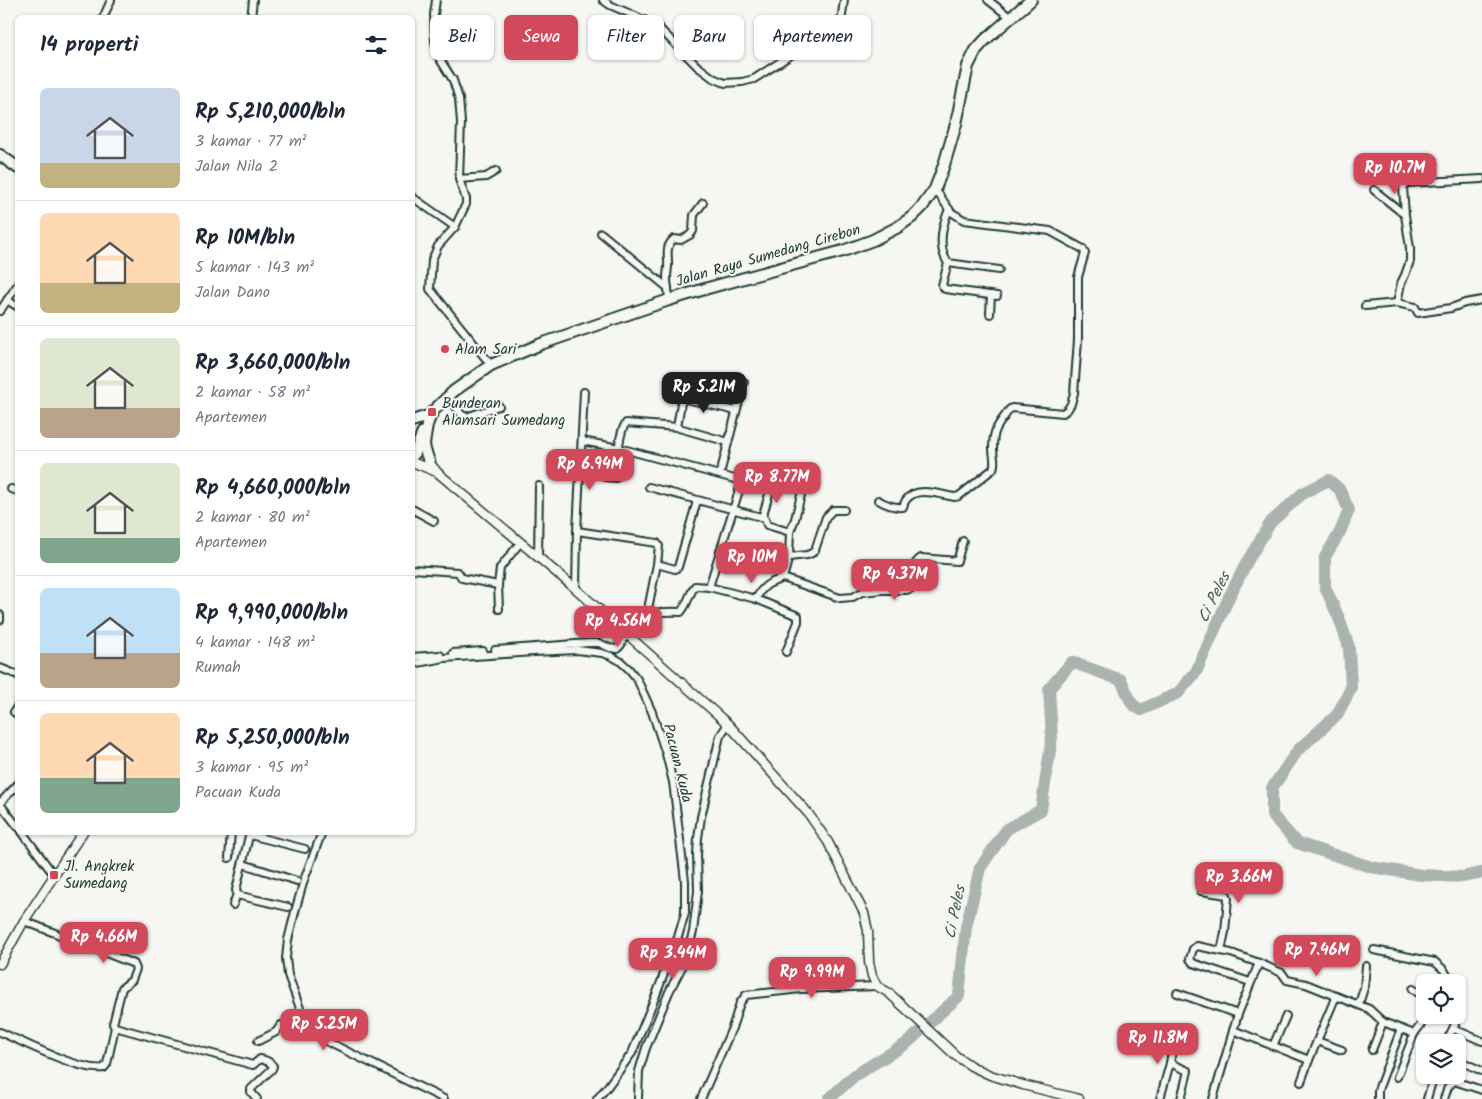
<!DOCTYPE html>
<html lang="id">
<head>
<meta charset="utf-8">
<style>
	:root { --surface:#fff; --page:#f2f2f3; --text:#1f2937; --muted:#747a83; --line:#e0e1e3; --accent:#d1495b }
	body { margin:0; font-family:Kalam,sans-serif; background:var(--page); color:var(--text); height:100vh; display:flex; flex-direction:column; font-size:19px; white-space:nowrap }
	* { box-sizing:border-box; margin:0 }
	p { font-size:16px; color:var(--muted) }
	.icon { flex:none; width:28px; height:28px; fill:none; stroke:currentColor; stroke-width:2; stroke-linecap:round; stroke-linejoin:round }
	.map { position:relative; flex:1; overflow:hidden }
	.side { position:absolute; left:15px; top:15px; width:400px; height:820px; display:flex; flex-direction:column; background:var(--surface); border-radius:8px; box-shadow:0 1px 4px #0004 }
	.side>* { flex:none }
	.banner { position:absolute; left:430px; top:15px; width:475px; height:45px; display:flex; gap:10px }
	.buttons { position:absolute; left:1416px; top:974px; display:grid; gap:10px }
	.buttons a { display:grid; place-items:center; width:50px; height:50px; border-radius:8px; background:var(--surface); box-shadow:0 1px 4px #0004; font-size:25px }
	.price { position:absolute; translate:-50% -42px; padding:0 11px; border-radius:10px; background:var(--accent); color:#fff; font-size:16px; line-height:32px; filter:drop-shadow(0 1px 2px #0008) }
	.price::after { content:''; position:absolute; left:50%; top:30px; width:15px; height:11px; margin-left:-8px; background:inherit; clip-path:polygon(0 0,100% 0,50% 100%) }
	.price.active { background:#222; color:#fff }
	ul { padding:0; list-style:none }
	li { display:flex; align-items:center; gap:15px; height:125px; padding:0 25px }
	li+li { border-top:1px solid var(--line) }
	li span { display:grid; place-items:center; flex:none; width:140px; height:100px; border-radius:8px; color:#555 }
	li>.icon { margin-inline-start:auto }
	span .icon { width:60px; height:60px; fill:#fffc; stroke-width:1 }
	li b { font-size:21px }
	h2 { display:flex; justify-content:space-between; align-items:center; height:60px; padding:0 25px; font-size:21px }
	.chip { padding:0 18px; border-radius:8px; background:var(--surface); box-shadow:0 1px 4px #0004; font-size:18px; line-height:45px }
	.chip.active { background:var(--accent); color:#fff }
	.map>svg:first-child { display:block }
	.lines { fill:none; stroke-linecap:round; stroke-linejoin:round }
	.river { stroke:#aab3ae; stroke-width:12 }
	.minor-casing { stroke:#1f3d34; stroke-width:10 }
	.major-casing { stroke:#1f3d34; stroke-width:11 }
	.highway-casing { stroke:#1f3d34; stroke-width:14 }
	.minor { stroke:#f6f6f2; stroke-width:6 }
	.major { stroke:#f6f6f2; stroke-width:8 }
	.highway { stroke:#f6f6f2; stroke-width:10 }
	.poi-dot { fill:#d1495b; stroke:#f6f6f2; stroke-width:2 }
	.labels { text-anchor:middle; stroke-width:4; stroke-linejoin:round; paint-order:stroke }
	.street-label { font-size:15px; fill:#1f3d34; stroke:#f6f6f2 }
	.poi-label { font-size:15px; fill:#1f3d34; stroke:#f6f6f2; text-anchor:start }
	.water-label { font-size:16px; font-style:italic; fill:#425a52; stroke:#f6f6f2 }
</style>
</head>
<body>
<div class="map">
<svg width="1482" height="1099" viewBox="0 0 1482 1099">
	<rect width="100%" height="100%" fill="#f6f6f2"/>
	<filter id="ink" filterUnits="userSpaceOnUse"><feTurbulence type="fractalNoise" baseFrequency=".02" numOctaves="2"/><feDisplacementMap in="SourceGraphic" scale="10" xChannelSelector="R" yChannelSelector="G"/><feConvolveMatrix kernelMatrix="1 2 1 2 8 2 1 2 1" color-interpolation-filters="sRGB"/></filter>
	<g filter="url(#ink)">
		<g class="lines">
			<!-- river -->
			<polyline class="river" points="829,1099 855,1075 906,1044 959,996 966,927 980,868 1007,829 1041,810 1052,737 1049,689 1072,662 1121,680 1132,704 1141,710 1178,693 1196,672 1230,595 1248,560 1271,522 1303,493 1329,480 1340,490 1349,510 1340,532 1325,557 1325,587 1339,618 1349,647 1351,688 1337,715 1298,750 1272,788 1272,815 1297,843 1371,867 1421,875 1462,877 1482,873"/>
			<defs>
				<g id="minor">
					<polyline points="436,0 434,14 435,41 439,58 453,80 459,99 461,122 459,179 466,199 466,204 455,227 438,246 432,260 430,289 491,365"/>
					<polyline points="603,0 610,5 656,25 697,66 713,78 725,83 742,82 754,79 814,40 838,33 840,30 844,0"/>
					<polyline points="988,0 1011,18"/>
					<polyline points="103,18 111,0"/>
					<polyline points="251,18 253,0"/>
					<polyline points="459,179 486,177 496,171"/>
					<polyline points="1374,190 1405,215"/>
					<polyline points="412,197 455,227"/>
					<path d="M949,209C942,226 937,247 948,263L999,270"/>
					<polyline points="601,233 668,288 669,300"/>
					<polyline points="948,263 942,285 945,289 997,296"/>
					<path d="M668,288C666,278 667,276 668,267C669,257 664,247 674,239L681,240L690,235L693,231L694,215L703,203"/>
					<polyline points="7,300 18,307"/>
					<polyline points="1397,303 1415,307 1418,313 1451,308 1465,303 1482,300"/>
					<polyline points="1365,306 1397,303 1401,283 1405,275 1410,261 1410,248 1405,215 1403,187 1407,183 1482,179"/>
					<polyline points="0,311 18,284"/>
					<polyline points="990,314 991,295"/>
					<polyline points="448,397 462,415 466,417 499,406"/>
					<polyline points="677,427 681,403 683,400 686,399 736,411"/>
					<polyline points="582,441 619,448 742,481 709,587"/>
					<polyline points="720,474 744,382"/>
					<path d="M605,477L616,478C617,464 618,433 626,423L677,427L679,428L728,442"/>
					<polyline points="649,487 761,517 765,519 767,525 790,532 795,519 805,479"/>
					<polyline points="11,489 18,491"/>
					<path d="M878,500C885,504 893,508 903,507C904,505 904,502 906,500C916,485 941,495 955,497L959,496L993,469C996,462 993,456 993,449C993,428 998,426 1009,410L1012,408L1063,413L1068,409L1071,404L1074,393L1078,340V277L1085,253L1083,249L1050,231L964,220L951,212L935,189"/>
					<polyline points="412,509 434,521"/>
					<polyline points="762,518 772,484"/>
					<polyline points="577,531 657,543 659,546 657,564 647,614"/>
					<polyline points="789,557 807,555 812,553 815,550 826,517 833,510 844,510"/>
					<polyline points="538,558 539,486"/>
					<polyline points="657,564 675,569 678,567 697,501"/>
					<polyline points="412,569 458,572 462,578 498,585"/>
					<path d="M783,578L840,598L853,597L862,592L882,590H906L910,589L911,587C912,577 911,564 921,558L957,561L963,541"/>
					<polyline points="576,589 577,531 584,392"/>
					<polyline points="756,599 798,616 798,622 786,652"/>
					<polyline points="499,609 498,585 500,568 520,543"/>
					<polyline points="0,615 0,620"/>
					<path d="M618,626C639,613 657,611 681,612C688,604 689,594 695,586L709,587L756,599C763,585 769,583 783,578L789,557L790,532"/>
					<polyline points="495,650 589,643 599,643 610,648 617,649 621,645 626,634"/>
					<polyline points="453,653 483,651"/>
					<polyline points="412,657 440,655"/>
					<polyline points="412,664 444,658 534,652 577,650 602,653 611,656 620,661 629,669 637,679 652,712 666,754 673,782 685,881 685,913 678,937 656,995 632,1053 608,1086 597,1099"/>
					<polyline points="0,668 18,675"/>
					<polyline points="18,705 14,712 18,715"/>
					<polyline points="0,803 18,784"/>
					<polyline points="0,804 18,827"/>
					<polyline points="22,832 54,875"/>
					<polyline points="250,832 236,890 237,894 241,896 288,907"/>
					<polyline points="322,832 304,880 296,908 288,940 286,958 288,975 301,1011 315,1032 324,1040 444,1099"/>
					<polyline points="250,835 305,849"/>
					<polyline points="229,858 231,832"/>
					<polyline points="243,864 297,881"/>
					<polyline points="1201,891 1227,895 1228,898 1225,932 1221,951"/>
					<polyline points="233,905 237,894"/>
					<polyline points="24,921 134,964 136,969 132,980 122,988 113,1024 115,1027"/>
					<polyline points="1374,950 1435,962 1444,970 1451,982"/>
					<polyline points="1259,963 1282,973 1287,980 1306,984 1336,996"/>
					<polyline points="1413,989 1425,998"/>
					<polyline points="1177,993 1238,1014"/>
					<polyline points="1359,1004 1364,988 1366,966"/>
					<polyline points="1454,1029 1482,1041"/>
					<polyline points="1233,1030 1309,1060 1336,996 1369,1009 1383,1022 1414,1034 1428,1015"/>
					<path d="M0,1032C23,1042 81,1072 104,1068L107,1064L115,1027L249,1064L253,1065L260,1059C265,1060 270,1061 273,1066L272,1069L251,1089V1092L257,1099"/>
					<polyline points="258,1041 276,1032 281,1025 304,1018"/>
					<polyline points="1317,1041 1342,1050"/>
					<path d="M1446,1042C1453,1029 1459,1019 1458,1003"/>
					<polyline points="1273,1046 1286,1016"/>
					<polyline points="1372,1050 1383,1022"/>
					<polyline points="1458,1060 1482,1071"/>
					<polyline points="1170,1063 1188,1071 1181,1099"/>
					<polyline points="1397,1077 1414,1034"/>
					<polyline points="1301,1082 1309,1060"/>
					<polyline points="638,1099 639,1071 646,1048 669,992 685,961 693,932 698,891 697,855 698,838 701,817 720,736 728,724"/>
					<polyline points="701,1099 732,1028 740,1003 746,995 801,989 877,986"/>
					<polyline points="1160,1099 1170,1063 1175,1035"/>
					<polyline points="1213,1099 1238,1014 1259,963 1231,953 1197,946 1193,949 1190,959 1193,963 1250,982"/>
					<polyline points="1378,1099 1378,1090 1401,1029"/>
					<polyline points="1427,1099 1434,1075"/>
					<polyline points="1444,1099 1448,1087 1454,1081 1482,1090"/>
				</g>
				<g id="major">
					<polyline points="428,461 438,473 576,589 728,724 808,813 828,842 864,913 868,931 869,962 872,976 877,986 889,993 956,1056 971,1066 990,1075 1023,1085 1079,1099"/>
					<polyline points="412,462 434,471"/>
					<polyline points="0,964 24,921 83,832"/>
				</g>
				<g id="highway">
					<polyline points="0,155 18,168"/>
					<polyline points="412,421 431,415"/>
					<polyline points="412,456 415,453 423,432"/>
					<polyline points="430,464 425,450 424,444 427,425 432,412 454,391 491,365 541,344 669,300 708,288 843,251 873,240 898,227 912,217 922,207 935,189 944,165 956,124 968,66 976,50 985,40 1031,0"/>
				</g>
			</defs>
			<!-- minor casing -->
			<use href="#minor" class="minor-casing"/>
			<!-- major casing -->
			<use href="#major" class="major-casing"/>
			<!-- highway casing -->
			<use href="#highway" class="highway-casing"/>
			<!-- minor -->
			<use href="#minor" class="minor"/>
			<!-- major -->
			<use href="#major" class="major"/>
			<!-- highway -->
			<use href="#highway" class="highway"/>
		</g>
	</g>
	<!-- markers -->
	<g class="poi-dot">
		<circle cx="445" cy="349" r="5"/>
		<rect x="427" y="407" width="10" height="10" rx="2.5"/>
		<rect x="49" y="870" width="10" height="10" rx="2.5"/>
	</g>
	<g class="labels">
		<!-- street labels -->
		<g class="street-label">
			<text transform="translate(768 255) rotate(-16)" y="5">Jalan Raya Sumedang Cirebon</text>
			<text transform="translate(678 763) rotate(76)" y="5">Pacuan Kuda</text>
		</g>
		<!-- poi labels -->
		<g class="poi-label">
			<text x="455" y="354">Alam Sari</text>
			<text x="442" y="408">Bunderan<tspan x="442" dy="17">Alamsari Sumedang</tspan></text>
			<text x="64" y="871">Jl. Angkrek<tspan x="64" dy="17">Sumedang</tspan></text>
		</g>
		<!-- water labels -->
		<g class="water-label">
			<text transform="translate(1213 597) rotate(-64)" y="6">Ci Peles</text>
			<text transform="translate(954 912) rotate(-79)" y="6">Ci Peles</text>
		</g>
	</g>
</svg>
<div class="buttons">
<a><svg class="icon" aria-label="locate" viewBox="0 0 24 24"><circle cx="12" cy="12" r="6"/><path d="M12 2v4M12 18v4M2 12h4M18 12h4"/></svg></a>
<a><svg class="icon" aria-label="layers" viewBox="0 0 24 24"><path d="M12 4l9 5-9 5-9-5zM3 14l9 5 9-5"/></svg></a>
</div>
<b class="price" style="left:1395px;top:195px">Rp 10.7M</b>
<b class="price active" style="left:704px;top:414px">Rp 5.21M</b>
<b class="price" style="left:590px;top:491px">Rp 6.94M</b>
<b class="price" style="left:777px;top:504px">Rp 8.77M</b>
<b class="price" style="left:752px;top:584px">Rp 10M</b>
<b class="price" style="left:895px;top:601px">Rp 4.37M</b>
<b class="price" style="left:618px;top:648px">Rp 4.56M</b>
<b class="price" style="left:1239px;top:904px">Rp 3.66M</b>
<b class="price" style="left:104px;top:964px">Rp 4.66M</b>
<b class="price" style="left:1317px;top:977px">Rp 7.46M</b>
<b class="price" style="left:673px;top:980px">Rp 3.44M</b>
<b class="price" style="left:812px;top:999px">Rp 9.99M</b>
<b class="price" style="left:324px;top:1051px">Rp 5.25M</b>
<b class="price" style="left:1158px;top:1065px">Rp 11.8M</b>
<div class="banner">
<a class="chip">Beli</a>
<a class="chip active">Sewa</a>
<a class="chip">Filter</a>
<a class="chip">Baru</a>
<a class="chip">Apartemen</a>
</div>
<section class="side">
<h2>14 properti<svg class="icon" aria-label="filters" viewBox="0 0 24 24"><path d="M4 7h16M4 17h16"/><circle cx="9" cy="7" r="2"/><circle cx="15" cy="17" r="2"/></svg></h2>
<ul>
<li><span style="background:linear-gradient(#c9d6e8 75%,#c2b280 0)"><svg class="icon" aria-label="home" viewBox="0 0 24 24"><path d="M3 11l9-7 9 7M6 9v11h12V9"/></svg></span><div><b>Rp 5,210,000/bln</b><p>3 kamar · 77 m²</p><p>Jalan Nila 2</p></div></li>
<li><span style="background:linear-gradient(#ffd9b3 70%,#c2b280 0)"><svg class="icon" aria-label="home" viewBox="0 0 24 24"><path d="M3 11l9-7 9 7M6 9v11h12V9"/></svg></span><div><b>Rp 10M/bln</b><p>5 kamar · 143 m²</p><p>Jalan Dano</p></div></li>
<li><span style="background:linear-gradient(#dfe7d0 70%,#b9a48a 0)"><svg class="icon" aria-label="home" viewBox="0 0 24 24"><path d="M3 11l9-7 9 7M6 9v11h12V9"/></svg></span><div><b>Rp 3,660,000/bln</b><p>2 kamar · 58 m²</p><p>Apartemen</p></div></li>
<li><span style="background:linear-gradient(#dfe7d0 75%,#7fa58c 0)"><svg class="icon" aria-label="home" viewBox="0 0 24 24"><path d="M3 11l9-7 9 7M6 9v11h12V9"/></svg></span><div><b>Rp 4,660,000/bln</b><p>2 kamar · 80 m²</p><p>Apartemen</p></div></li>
<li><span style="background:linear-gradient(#bfe0f5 65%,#b9a48a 0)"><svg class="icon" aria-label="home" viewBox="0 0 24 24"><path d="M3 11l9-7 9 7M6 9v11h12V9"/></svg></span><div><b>Rp 9,990,000/bln</b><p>4 kamar · 148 m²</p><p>Rumah</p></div></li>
<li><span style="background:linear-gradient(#ffd9b3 65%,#7fa58c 0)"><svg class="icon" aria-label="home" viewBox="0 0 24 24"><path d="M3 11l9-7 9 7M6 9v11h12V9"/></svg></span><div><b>Rp 5,250,000/bln</b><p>3 kamar · 95 m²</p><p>Pacuan Kuda</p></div></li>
</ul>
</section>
</div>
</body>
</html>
